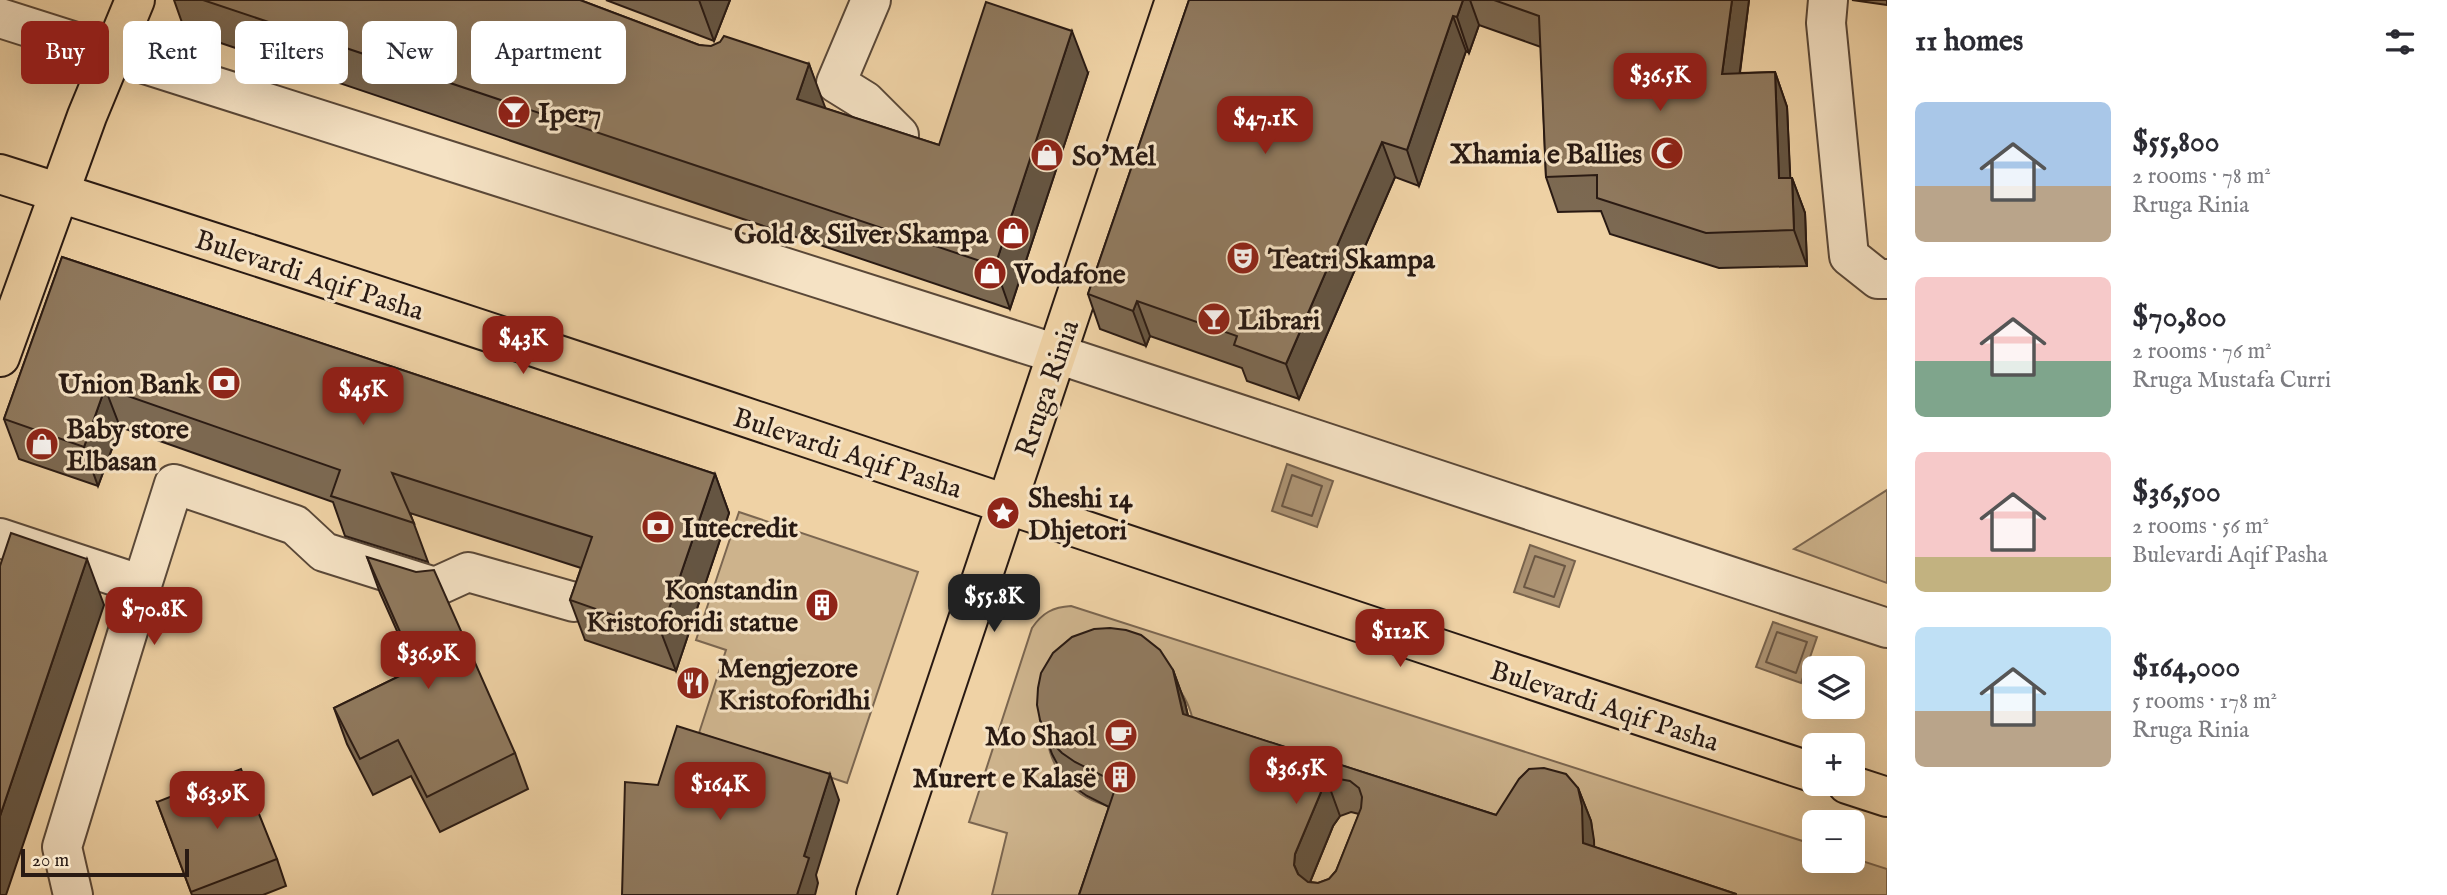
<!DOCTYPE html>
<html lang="en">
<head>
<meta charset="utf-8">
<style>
	:root { --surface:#fff; --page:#f7f7f7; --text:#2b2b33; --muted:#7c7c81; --accent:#8f2418 }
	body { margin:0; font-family:"IM FELL English",serif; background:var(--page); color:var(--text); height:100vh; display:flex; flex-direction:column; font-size:26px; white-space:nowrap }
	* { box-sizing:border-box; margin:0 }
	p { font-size:23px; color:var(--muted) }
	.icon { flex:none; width:38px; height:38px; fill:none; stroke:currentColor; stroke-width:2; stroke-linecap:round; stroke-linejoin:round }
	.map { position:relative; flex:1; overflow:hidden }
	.side { display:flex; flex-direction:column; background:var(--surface); width:560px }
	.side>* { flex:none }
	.hud { position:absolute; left:21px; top:21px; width:665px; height:63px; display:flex; gap:14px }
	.buttons { position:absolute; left:1802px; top:656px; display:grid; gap:14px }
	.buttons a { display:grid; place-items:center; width:63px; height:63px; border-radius:10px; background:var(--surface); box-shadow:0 7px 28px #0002; font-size:35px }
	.scale { position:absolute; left:21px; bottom:18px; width:168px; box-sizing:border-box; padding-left:7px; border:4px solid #291a13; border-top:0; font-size:19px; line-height:24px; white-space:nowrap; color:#291a13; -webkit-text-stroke:5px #f5e2c4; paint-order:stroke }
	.price { position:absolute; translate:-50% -60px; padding:0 16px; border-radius:14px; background:var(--accent); color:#fff; font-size:23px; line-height:46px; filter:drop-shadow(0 2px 4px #0008) }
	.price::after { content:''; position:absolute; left:50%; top:42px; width:21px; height:16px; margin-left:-10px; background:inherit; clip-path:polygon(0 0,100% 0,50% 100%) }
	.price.active { background:#222; color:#fff }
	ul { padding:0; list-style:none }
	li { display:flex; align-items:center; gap:21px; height:175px; padding:0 28px }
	li span { display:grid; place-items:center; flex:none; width:196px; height:140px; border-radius:10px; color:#555 }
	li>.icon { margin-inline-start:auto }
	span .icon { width:84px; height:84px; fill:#fffc; stroke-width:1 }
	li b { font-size:30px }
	h2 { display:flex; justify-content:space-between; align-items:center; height:84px; padding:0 28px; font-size:30px }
	.chip { padding:0 24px; border-radius:10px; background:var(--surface); box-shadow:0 7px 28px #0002; font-size:24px; line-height:63px }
	.chip.active { background:var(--accent); color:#fff }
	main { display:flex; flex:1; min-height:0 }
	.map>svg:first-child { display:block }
	.green { fill:#cdb38c; stroke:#7b6650; stroke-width:2 }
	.water { fill:#ac9373; stroke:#78634d; stroke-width:2 }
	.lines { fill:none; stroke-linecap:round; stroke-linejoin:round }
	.shore { stroke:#6a5643; stroke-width:2 }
	.minor-casing { stroke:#5a4838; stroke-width:42 }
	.major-casing { stroke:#291a13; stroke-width:42 }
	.minor { stroke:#f5e2c4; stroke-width:38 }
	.major { stroke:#efd2a5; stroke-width:38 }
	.wall { fill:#7c6952; stroke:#291a13; stroke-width:2; fill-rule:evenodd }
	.shaded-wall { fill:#655542; stroke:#291a13; stroke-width:2 }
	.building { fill:#907a5f; stroke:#291a13; stroke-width:2; fill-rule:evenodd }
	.labels { text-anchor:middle; stroke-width:6; stroke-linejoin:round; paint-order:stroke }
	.poi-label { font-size:28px; font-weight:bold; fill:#291a13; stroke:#f5e2c4; text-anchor:start }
	.street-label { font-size:28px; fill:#291a13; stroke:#f5e2c4 }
</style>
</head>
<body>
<main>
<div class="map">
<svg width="1887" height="895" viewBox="0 0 1887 895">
	<rect width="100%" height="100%" fill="#efd2a5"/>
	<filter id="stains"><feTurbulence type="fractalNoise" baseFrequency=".00286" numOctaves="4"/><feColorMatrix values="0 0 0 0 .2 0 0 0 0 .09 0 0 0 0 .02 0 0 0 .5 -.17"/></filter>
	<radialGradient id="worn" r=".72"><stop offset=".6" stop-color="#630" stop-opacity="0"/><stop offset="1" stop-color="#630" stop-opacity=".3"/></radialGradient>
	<!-- green -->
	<g class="green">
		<polygon points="1887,490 1887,583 1794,549"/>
		<polygon points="739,512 918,572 847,783 699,733 726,650 696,640"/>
		<path d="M1071,606L1815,845V861H1853V858L1887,869V895H1656L1194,726C1191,708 1185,696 1173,681L1047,738C1052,773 1075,798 1109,806L1097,895H992L1007,833L969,822L1032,628C1042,613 1053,607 1071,606Z"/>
	</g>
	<!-- water -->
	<g class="water">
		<polygon points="1287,464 1333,481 1317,527 1272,511"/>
		<polygon points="1530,545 1575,561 1559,607 1514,592"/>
		<polygon points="1773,622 1817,637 1801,683 1756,667"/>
	</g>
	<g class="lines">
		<!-- shore -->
		<g class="shore">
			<polygon points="1292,475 1322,486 1312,516 1282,506"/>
			<polygon points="1535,556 1565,566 1554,597 1524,587"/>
			<polygon points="1777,632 1807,642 1796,673 1766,662"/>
		</g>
		<defs>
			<g id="minor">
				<polyline points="871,0 836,83 865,101 899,135"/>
				<polyline points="1828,0 1826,23 1849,256 1878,279 1887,279"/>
				<polyline points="0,18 1057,354 1887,628"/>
				<polyline points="0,538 142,585 62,847 73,895"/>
				<polyline points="142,585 174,484 295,525 324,552 435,587 468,572 574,602"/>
			</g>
			<g id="major">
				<path d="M0,174C607,366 1209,575 1815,773"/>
				<polyline points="0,357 87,116 135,0"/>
				<polyline points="1847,784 1887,797"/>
				<polyline points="876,895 1175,0"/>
			</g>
		</defs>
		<!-- minor casing -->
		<use href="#minor" class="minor-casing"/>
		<!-- major casing -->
		<use href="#major" class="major-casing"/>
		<!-- minor -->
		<use href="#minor" class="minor"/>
		<!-- major -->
		<use href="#major" class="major"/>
	</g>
	<!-- wall -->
	<g class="wall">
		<polygon points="174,0 580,0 699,45 809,64 824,108 939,145 1088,73 1010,309 185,31"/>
		<polygon points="606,0 730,0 714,41"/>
		<polygon points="1189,0 1749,0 1740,73 1775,72 1787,107 1790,178 1792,178 1805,213 1807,266 1719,268 1610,234 1601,211 1558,212 1546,177 1541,47 1479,25 1469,53 1466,51 1419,186 1395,177 1299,399 1247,381 1242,368 1150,336 1146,346 1100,329 1088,294"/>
		<polygon points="1852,0 1887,0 1887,5"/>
		<polygon points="62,257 715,474 729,513 676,671 585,640 570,600 581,568 410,513 428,562 345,536 333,502 120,427 98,486 19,459 4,419"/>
		<polygon points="367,557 515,753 528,789 440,832 411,776 373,795 347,744 334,708 414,669 380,593"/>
		<path d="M1173,670L1185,703L1188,716L1496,815L1578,788L1591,821L1594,847L1736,894L1079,895L1109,807L1087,796L1074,787L1063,775L1052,754L1040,720ZM1351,812L1359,814L1336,871L1329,879L1318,883L1310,882L1333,826L1340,816Z"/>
		<polygon points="157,802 277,859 286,886 263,895 192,895"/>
	</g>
	<!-- shaded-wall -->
	<g class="shaded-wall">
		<polygon points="699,0 730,0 714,41"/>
		<polygon points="1463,0 1470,0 1479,25 1469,53 1457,17"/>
		<polygon points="1732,0 1749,0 1735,109 1722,74"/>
		<polygon points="1453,16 1466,51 1419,186 1407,150"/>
		<polygon points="1072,31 1088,73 1010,309 995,266"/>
		<polygon points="809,64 825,107 813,142 797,99"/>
		<polygon points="1775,72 1787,107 1792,214 1779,178"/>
		<polygon points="1382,142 1395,177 1299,399 1286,364"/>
		<polygon points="1792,178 1805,213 1807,266 1794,230"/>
		<polygon points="1137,301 1150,336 1146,346 1133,311"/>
		<polygon points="105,388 120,427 98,486 84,447"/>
		<polygon points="715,474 729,513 676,671 661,632"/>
		<polygon points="87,559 104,605 6,895 0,895 0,816"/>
		<polygon points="1173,670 1185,703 1195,747 1183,714"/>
		<polygon points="830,774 839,800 816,875 818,883 815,895 797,895 804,856"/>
		<polygon points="1328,783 1340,816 1333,826 1308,887 1307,895 1294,865 1295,854 1321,792"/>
		<polygon points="1578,788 1591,821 1594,840 1595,877 1583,843"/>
	</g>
	<!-- building -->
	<g class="building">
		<polygon points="203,0 580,0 699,45 711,46 720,42 724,36 809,64 797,99 939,145 986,2 1072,31 995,266"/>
		<polygon points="1189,0 1463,0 1457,17 1453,16 1407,150 1382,142 1286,364 1234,345 1237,336 1137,301 1133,311 1088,294"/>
		<polygon points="1494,0 1732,0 1722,74 1775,72 1779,178 1792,178 1794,230 1706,233 1597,198 1597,175 1546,177 1539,16"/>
		<polygon points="62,257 715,474 661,632 570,600 592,537 392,473 414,523 331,496 340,470 105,388 84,447 4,419"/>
		<polygon points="11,533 87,559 0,816 0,566"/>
		<polygon points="367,557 416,572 434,570 515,753 427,797 398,740 360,759 334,708 416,668"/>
		<path d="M1110,628L1126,630L1141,635L1160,650L1173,670L1183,714L1496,815L1519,779L1529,769L1544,768L1566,774L1578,788L1582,806L1583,843L1736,894V895H1079L1117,783L1075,762L1062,753L1051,742L1040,720L1037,705L1038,688L1041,673L1053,653L1072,637L1094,629ZM1339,779L1350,781L1359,788L1362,797L1361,808L1336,871L1329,879L1318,883L1308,882L1298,874L1294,865L1295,854L1321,792L1328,783Z"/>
		<polygon points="677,726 830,774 804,856 809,858 797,895 622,895 625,782 658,785"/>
		<polygon points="241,769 277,859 191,892 157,802"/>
	</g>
	<!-- icons -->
	<defs>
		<symbol id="bar-disc" viewBox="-11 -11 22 22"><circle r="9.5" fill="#8f2418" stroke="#f5e2c4"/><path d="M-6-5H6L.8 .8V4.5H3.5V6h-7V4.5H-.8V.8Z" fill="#fff"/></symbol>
		<symbol id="mosque-disc" viewBox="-11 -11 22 22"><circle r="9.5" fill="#8f2418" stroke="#f5e2c4"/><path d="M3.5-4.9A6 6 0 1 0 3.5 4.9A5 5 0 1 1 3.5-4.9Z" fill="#fff"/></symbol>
		<symbol id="shop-disc" viewBox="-11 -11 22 22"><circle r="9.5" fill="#8f2418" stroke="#f5e2c4"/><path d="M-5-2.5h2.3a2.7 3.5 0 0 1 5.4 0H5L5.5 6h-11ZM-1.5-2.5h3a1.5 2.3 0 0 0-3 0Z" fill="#fff"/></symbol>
		<symbol id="theatre-disc" viewBox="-11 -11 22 22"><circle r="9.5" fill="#8f2418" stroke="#f5e2c4"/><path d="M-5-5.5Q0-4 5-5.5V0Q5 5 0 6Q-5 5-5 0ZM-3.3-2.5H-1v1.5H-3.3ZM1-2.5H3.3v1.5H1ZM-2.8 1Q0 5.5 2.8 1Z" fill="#fff"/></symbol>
		<symbol id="bank-disc" viewBox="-11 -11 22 22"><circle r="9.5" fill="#8f2418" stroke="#f5e2c4"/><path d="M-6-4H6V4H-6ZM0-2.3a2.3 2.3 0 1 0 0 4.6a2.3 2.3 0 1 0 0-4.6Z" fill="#fff"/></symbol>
		<symbol id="sight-disc" viewBox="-11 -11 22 22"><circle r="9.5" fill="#8f2418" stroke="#f5e2c4"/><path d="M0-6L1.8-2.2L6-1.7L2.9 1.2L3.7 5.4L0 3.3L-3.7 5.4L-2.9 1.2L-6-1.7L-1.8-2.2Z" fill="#fff"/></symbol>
		<symbol id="building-disc" viewBox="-11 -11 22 22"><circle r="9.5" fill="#8f2418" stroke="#f5e2c4"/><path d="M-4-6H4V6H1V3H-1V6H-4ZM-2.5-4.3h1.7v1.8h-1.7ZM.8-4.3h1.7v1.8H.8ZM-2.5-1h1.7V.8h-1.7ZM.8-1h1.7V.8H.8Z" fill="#fff"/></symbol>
		<symbol id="restaurant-disc" viewBox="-11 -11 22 22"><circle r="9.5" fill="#8f2418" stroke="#f5e2c4"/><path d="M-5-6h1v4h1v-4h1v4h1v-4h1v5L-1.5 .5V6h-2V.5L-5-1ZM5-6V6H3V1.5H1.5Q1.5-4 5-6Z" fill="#fff"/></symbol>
		<symbol id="cafe-disc" viewBox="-11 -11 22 22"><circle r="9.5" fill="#8f2418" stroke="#f5e2c4"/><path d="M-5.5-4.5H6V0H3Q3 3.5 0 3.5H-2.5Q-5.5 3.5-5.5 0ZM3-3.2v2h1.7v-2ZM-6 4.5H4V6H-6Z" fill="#fff"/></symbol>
	</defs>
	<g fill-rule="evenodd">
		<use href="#bar-disc" x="495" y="93" width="38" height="38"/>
		<use href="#mosque-disc" x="1648" y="134" width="38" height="38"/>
		<use href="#shop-disc" x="1028" y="136" width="38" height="38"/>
		<use href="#shop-disc" x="994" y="214" width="38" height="38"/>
		<use href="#theatre-disc" x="1224" y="239" width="38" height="38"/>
		<use href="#shop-disc" x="971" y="254" width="38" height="38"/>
		<use href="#bar-disc" x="1195" y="300" width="38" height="38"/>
		<use href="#bank-disc" x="205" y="364" width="38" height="38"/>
		<use href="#shop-disc" x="23" y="425" width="38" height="38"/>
		<use href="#sight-disc" x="984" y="494" width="38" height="38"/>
		<use href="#bank-disc" x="639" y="508" width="38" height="38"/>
		<use href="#building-disc" x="803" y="586" width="38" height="38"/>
		<use href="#restaurant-disc" x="674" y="664" width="38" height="38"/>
		<use href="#cafe-disc" x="1102" y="716" width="38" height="38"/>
		<use href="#building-disc" x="1101" y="758" width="38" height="38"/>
	</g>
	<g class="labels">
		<!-- poi labels -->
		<g class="poi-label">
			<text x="538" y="122">Iper7</text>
			<text x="1642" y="163" text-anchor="end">Xhamia e Ballies</text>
			<text x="1072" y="165">So'Mel</text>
			<text x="988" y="243" text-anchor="end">Gold &amp; Silver Skampa</text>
			<text x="1268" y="268">Teatri Skampa</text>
			<text x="1014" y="283">Vodafone</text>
			<text x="1238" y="329">Librari</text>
			<text x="200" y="393" text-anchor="end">Union Bank</text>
			<text x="66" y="438">Baby store<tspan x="66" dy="32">Elbasan</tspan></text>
			<text x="1028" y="507">Sheshi 14<tspan x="1028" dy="32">Dhjetori</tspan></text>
			<text x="682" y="537">Iutecredit</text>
			<text x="798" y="599" text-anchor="end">Konstandin<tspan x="798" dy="32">Kristoforidi statue</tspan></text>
			<text x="718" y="677">Mengjezore<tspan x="718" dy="32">Kristoforidhi</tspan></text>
			<text x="1096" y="745" text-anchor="end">Mo Shaol</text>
			<text x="1096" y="787" text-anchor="end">Murert e Kalasë</text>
		</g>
		<!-- street labels -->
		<g class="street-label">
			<text transform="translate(310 274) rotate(18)" y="10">Bulevardi Aqif Pasha</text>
			<text transform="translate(1046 388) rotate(-71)" y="10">Rruga Rinia</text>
			<text transform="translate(848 452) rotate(18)" y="10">Bulevardi Aqif Pasha</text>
			<text transform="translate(1605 705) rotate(18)" y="10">Bulevardi Aqif Pasha</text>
		</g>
	</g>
	<rect width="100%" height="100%" filter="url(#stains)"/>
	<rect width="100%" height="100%" fill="url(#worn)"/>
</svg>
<div class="buttons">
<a><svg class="icon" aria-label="layers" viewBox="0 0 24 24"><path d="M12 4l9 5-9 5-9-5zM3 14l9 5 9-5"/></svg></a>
<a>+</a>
<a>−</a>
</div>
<div class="scale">20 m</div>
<b class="price" style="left:1660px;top:113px">$36.5K</b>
<b class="price" style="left:1265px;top:156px">$47.1K</b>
<b class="price" style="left:523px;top:376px">$43K</b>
<b class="price" style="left:363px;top:427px">$45K</b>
<b class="price active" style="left:994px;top:634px">$55.8K</b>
<b class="price" style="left:154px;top:647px">$70.8K</b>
<b class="price" style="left:1400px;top:669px">$112K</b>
<b class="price" style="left:428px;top:691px">$36.9K</b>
<b class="price" style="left:1296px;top:806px">$36.5K</b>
<b class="price" style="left:720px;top:822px">$164K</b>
<b class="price" style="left:217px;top:831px">$63.9K</b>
<div class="hud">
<a class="chip active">Buy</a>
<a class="chip">Rent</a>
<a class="chip">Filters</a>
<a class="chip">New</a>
<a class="chip">Apartment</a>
</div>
</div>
<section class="side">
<h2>11 homes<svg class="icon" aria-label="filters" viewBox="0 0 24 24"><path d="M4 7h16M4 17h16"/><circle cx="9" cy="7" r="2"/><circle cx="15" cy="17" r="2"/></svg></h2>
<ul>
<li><span style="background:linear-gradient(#a9c7e8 60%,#b9a48a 0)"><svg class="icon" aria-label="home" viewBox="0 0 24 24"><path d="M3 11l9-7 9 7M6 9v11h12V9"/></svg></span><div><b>$55,800</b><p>2 rooms · 78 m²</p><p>Rruga Rinia</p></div></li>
<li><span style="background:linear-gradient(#f6c9c9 60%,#7fa58c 0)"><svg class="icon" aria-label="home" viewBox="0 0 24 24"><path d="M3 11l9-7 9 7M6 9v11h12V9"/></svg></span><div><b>$70,800</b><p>2 rooms · 76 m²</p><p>Rruga Mustafa Curri</p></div></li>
<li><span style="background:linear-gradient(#f6c9c9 75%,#c2b280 0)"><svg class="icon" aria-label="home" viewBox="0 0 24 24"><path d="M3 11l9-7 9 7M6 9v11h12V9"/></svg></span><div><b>$36,500</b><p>2 rooms · 56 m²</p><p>Bulevardi Aqif Pasha</p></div></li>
<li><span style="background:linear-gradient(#bfe0f5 60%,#b9a48a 0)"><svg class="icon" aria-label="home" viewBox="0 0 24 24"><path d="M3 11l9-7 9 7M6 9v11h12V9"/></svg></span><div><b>$164,000</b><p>5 rooms · 178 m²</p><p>Rruga Rinia</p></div></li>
</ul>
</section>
</main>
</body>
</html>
